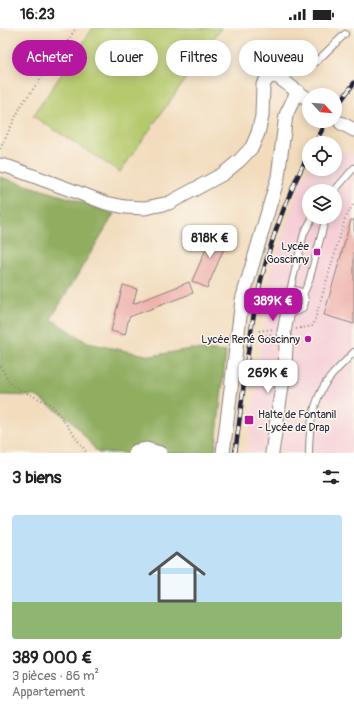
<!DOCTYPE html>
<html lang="fr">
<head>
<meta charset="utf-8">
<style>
	:root { --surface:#fff; --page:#f2f2f2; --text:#222; --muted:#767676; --accent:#b5179e }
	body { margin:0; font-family:Pangolin,sans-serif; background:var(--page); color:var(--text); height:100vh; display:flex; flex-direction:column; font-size:15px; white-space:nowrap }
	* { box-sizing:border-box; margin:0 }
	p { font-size:13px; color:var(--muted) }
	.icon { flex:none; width:22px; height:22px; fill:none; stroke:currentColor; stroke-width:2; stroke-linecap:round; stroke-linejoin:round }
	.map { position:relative; height:425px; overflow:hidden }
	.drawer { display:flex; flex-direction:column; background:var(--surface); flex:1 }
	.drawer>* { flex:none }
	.guide { position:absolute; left:12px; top:12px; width:330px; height:36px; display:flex; gap:8px }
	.needle { width:26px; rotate:116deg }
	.fabs { position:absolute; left:302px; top:60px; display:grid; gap:8px }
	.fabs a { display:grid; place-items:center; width:40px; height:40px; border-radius:50%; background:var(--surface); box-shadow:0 2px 10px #0003; font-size:20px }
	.price { position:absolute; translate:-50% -34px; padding:0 9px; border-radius:8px; background:#fff; color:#222; font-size:13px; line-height:26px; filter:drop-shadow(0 1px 2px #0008) }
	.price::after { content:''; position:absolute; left:50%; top:24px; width:12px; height:9px; margin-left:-6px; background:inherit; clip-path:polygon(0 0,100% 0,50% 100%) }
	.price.selected { background:var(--accent); color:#fff }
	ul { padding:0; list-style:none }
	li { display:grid; align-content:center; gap:8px; height:212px; padding:0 12px }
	li span { display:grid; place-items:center; height:124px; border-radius:4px; color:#555 }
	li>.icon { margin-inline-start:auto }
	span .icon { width:72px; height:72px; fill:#fffc; stroke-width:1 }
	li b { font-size:17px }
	h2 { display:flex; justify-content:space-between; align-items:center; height:48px; padding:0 12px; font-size:17px }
	.tag { padding:0 14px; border-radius:18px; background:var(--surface); box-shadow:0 2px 10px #0003; font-size:14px; line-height:36px }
	.tag.selected { background:var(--accent); color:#fff }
	.status { display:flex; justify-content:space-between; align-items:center; height:28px; padding:0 20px; background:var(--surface); direction:ltr }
	.status svg { height:11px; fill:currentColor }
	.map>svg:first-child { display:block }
	.built { fill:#f6cfd7; fill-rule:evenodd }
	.green { fill:#b5c96d; stroke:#6c7654 }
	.forest { fill:#90ad60; stroke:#59684e }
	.building { fill:#eeb0aa }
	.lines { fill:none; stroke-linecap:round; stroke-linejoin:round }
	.service-casing { stroke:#8a7f7c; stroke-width:8 }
	.minor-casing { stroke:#8a7f7c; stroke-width:15 }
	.path { stroke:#8a7f7c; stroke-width:2; stroke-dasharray:1 3; stroke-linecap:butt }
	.service { stroke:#fff; stroke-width:6 }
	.minor { stroke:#fff; stroke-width:13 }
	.rail-casing { stroke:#22223b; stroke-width:4.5 }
	.rail { stroke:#fbf7ec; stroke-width:3; stroke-dasharray:9; stroke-linecap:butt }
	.poi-dot { fill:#b5179e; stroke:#fbf7ec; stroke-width:1.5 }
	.labels { text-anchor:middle; stroke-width:3; stroke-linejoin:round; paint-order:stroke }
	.poi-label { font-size:11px; fill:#22223b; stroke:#fbf7ec; text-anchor:end }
</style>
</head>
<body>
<div class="status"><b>16:23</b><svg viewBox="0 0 49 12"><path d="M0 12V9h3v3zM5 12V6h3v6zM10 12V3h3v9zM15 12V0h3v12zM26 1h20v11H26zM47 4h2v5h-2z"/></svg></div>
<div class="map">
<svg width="354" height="425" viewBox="0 0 354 425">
	<rect width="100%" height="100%" fill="#fbf7ec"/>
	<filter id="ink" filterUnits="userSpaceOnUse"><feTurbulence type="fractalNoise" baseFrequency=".025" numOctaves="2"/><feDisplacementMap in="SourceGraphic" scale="8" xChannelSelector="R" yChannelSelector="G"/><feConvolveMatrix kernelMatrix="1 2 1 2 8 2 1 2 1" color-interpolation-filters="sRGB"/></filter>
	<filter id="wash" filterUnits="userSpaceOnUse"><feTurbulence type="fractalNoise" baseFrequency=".012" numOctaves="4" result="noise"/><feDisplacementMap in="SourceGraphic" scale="16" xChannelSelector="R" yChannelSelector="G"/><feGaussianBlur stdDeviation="0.9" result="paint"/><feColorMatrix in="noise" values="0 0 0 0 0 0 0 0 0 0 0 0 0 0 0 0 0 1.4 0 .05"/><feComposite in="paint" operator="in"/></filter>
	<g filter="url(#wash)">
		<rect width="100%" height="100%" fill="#f2dcbd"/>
		<!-- built -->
		<path class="built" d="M335,121L354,126V425H247L271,244L301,153L309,139V141H335ZM309,163H335V189H309Z"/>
		<!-- green -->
		<polygon class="green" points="93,0 221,0 120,144 33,88"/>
		<!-- forest -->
		<polygon class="forest" points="0,149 76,172 114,186 51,291 88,315 151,328 191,321 226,324 215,425 98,425 72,393 36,368 2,367 0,368"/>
		<g id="blocks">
			<!-- building -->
			<g class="building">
				<polygon points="351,192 354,192 354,296 324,287"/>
				<polygon points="214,203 229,209 207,260 192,253"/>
				<polygon points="189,254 193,265 129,289 125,307 111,303 123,257 137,261 133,276"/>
			</g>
		</g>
	</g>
	<g filter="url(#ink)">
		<use href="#blocks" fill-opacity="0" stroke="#8a7f7c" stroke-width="1"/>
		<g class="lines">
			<defs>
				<g id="service">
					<polyline points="272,48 273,38 283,26 316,34 345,6"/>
					<polyline points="334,163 354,140"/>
					<circle cx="294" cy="273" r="11"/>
					<polyline points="290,263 304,205 313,189"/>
					<polyline points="303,267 309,253 326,189"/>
					<path d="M309,425C309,401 312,377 325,356C333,344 345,334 354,324"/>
				</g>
				<g id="minor">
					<polyline points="341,95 354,102"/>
					<polyline points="0,137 9,139 106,175 125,179 145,180 169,175 223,146 240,132 252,119 258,105 262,88 263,57 267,51 272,48 278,49 309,72"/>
					<polyline points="135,425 136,423 146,421 160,425"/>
					<polyline points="223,425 242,272 278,149 286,87 297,64"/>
					<polyline points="272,425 285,338 286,318 284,304 288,283"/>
				</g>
			</defs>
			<!-- service casing -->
			<use href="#service" class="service-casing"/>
			<!-- minor casing -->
			<use href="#minor" class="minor-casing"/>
			<!-- path -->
			<g class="path">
				<polyline points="0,121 22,76 59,26 76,0"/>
				<polyline points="296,301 313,298 345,191 354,175"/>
				<polyline points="259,303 273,301"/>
				<polyline points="258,309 272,306"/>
				<polyline points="0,338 12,358 52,377 87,425"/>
			</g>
			<!-- service -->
			<use href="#service" class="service"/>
			<!-- minor -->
			<use href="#minor" class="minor"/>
			<defs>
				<g id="rail">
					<polyline points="335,81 354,55"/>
					<polyline points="315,115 327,93"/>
					<path d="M235,425C242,377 246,328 255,280C265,226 284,174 309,125"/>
				</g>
			</defs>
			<!-- rail casing -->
			<use href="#rail" class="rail-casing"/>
			<!-- rail -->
			<use href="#rail" class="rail"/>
		</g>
	</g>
	<!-- markers -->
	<g class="poi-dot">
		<rect x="313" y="220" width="8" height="8" rx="2"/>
		<circle cx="308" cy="311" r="4"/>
		<rect x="244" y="387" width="10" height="10" rx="2"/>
	</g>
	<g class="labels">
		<!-- poi labels -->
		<g class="poi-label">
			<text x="309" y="222">Lycée<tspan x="309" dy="13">Goscinny</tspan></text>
			<text x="300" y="315">Lycée René Goscinny</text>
			<text x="258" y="390" text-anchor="start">Halte de Fontanil<tspan x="258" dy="13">- Lycée de Drap</tspan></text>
		</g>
	</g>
</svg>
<div class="fabs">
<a><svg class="needle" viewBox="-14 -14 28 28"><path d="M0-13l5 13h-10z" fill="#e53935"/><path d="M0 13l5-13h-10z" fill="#767676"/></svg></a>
<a><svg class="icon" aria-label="locate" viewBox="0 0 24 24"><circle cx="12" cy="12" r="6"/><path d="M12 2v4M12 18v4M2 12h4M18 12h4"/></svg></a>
<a><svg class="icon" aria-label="layers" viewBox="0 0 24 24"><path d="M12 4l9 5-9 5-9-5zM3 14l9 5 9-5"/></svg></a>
</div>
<b class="price" style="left:210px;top:231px">818K €</b>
<b class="price selected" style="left:273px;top:294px">389K €</b>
<b class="price" style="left:268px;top:366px">269K €</b>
<div class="guide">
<a class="tag selected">Acheter</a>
<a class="tag">Louer</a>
<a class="tag">Filtres</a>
<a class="tag">Nouveau</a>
</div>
</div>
<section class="drawer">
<h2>3 biens<svg class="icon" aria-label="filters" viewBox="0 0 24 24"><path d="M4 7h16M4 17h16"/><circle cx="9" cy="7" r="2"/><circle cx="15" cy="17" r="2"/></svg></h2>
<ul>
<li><span style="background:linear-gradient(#bfe0f5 70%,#8fb573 0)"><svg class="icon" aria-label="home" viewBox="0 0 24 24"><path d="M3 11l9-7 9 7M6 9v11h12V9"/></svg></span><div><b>389 000 €</b><p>3 pièces · 86 m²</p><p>Appartement</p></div></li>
</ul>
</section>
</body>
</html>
